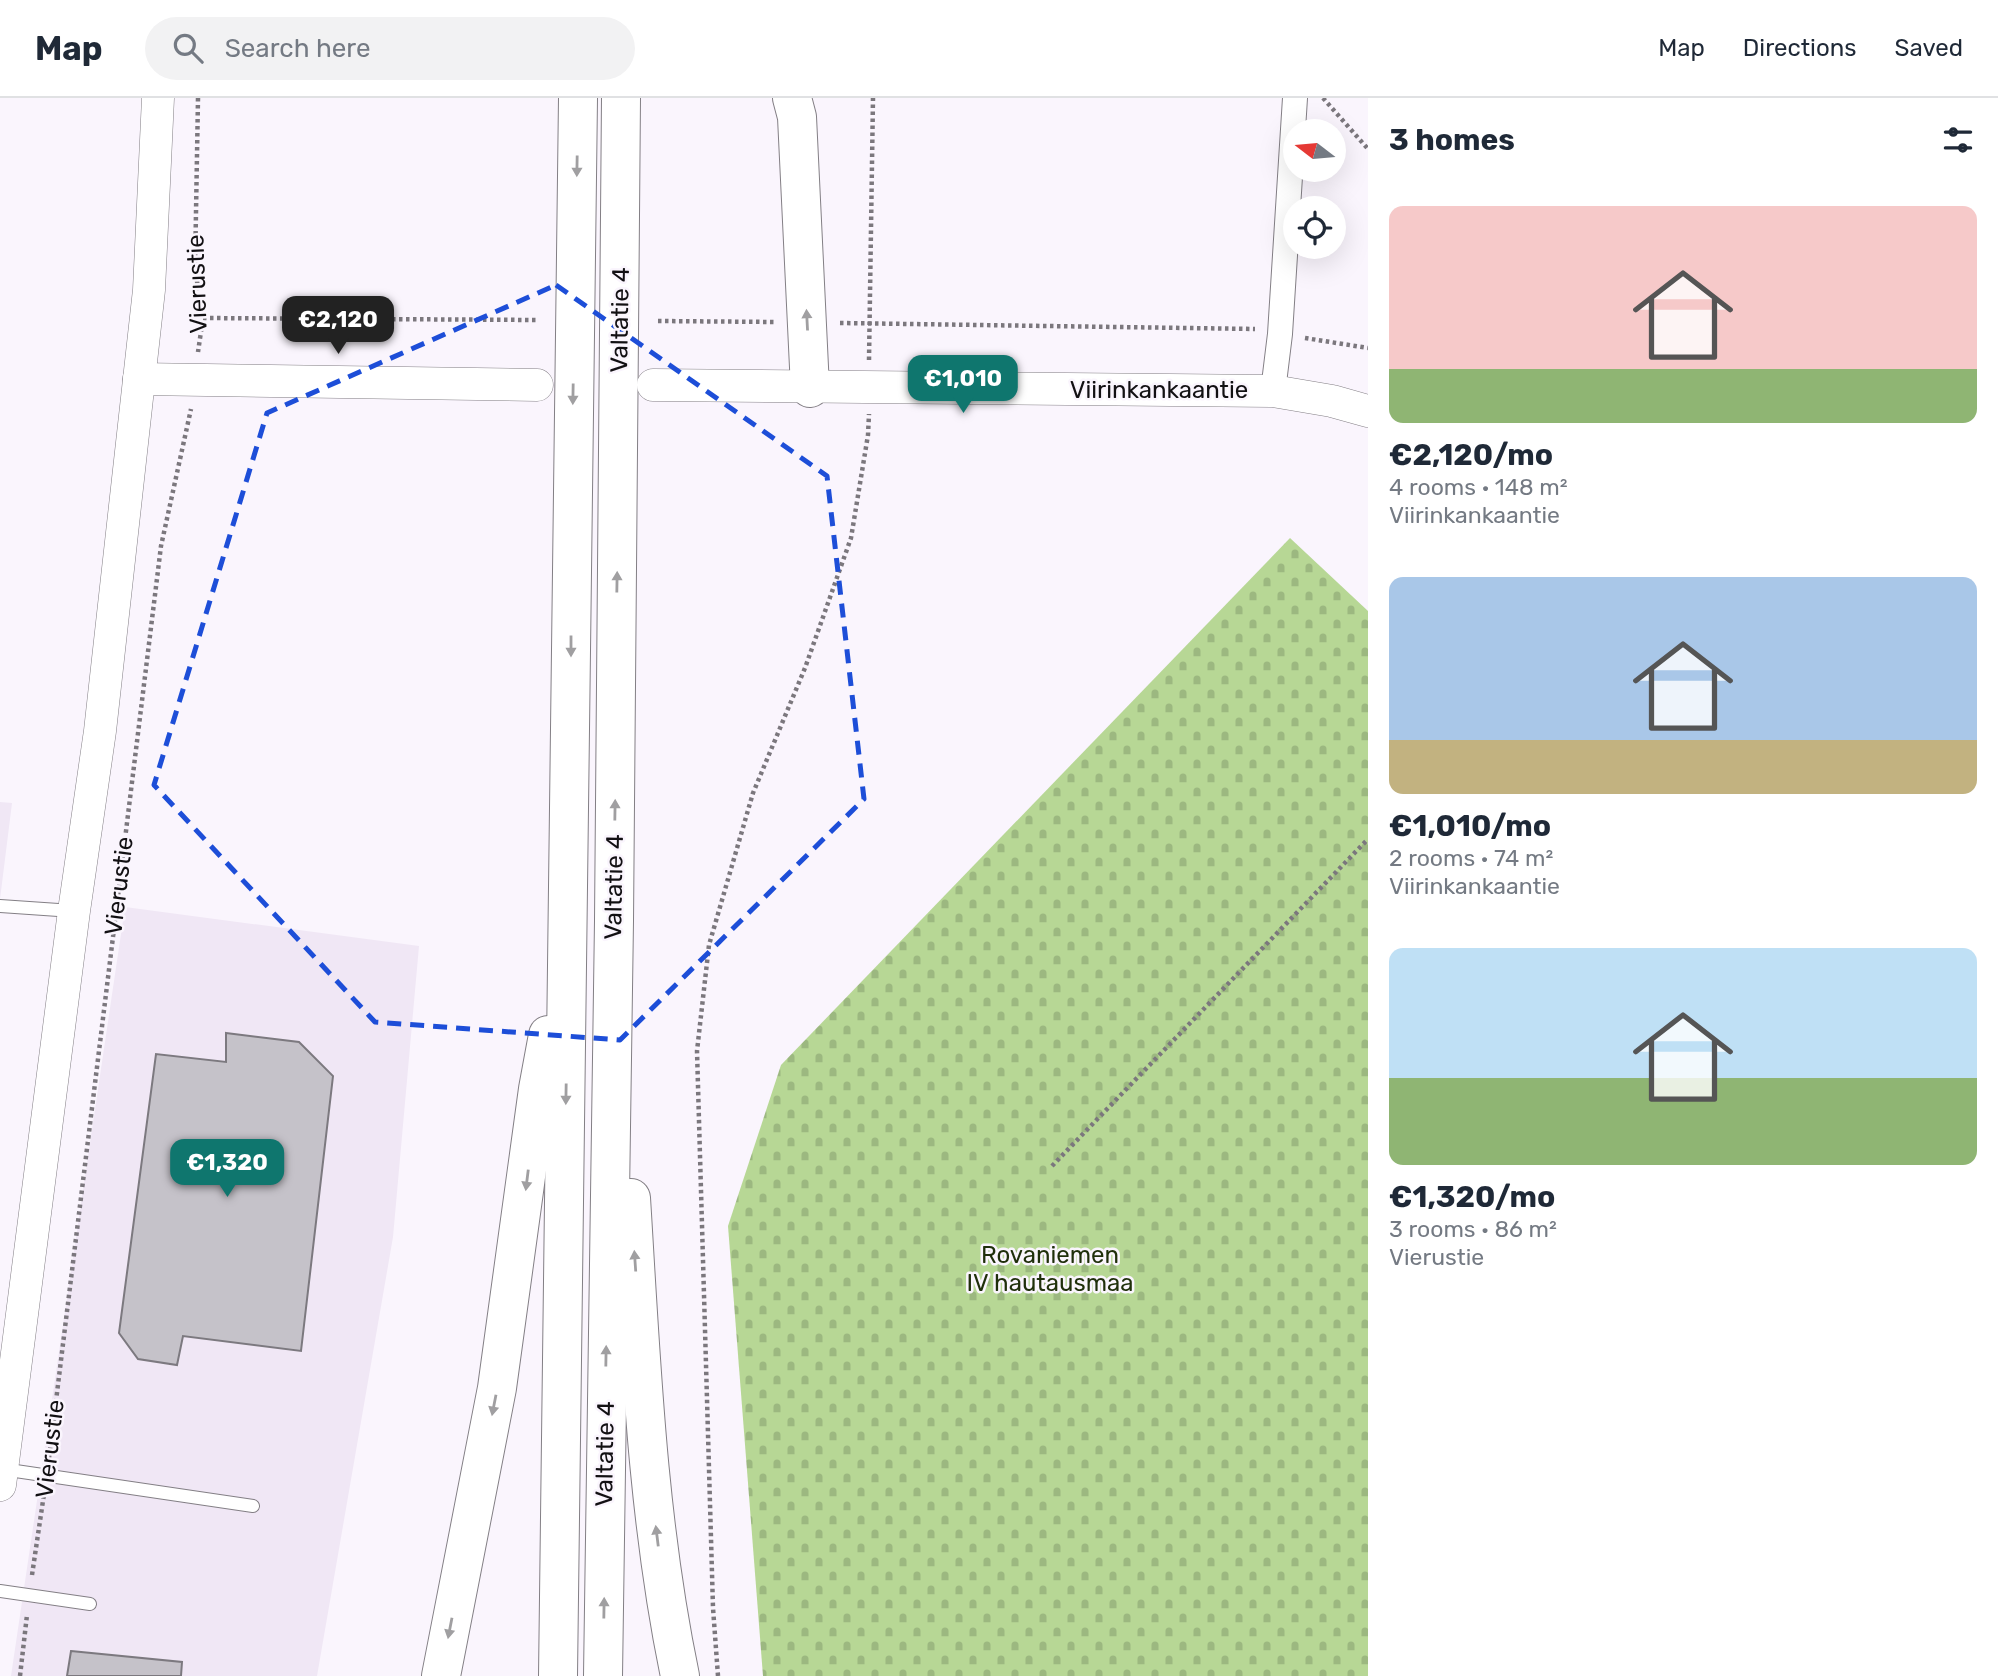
<!DOCTYPE html>
<html lang="en">
<head>
<meta charset="utf-8">
<style>
	:root { --surface:#fff; --page:#f2f2f3; --text:#1f2937; --muted:#747a83; --line:#e0e1e3; --accent:#0f766e }
	body { margin:0; font-family:Rubik,sans-serif; background:var(--page); color:var(--text); height:100vh; display:flex; flex-direction:column; font-size:26px; white-space:nowrap }
	* { box-sizing:border-box; margin:0 }
	p { font-size:23px; color:var(--muted) }
	.icon { flex:none; width:38px; height:38px; fill:none; stroke:currentColor; stroke-width:2; stroke-linecap:round; stroke-linejoin:round }
	.map { position:relative; flex:1; overflow:hidden }
	.details { display:flex; flex-direction:column; background:var(--surface); width:630px }
	.details>* { flex:none }
	.needle { width:46px; rotate:286deg }
	.controls { position:absolute; left:1283px; top:21px; display:grid; gap:14px }
	.controls a { display:grid; place-items:center; width:63px; height:63px; border-radius:50%; background:var(--surface); box-shadow:0 7px 28px #0002; font-size:35px }
	.price { position:absolute; translate:-50% -60px; padding:0 16px; border-radius:14px; background:var(--accent); color:#fff; font-size:23px; line-height:46px; filter:drop-shadow(0 2px 4px #0008) }
	.price::after { content:''; position:absolute; left:50%; top:42px; width:21px; height:16px; margin-left:-10px; background:inherit; clip-path:polygon(0 0,100% 0,50% 100%) }
	.price.selected { background:#222; color:#fff }
	ul { padding:0; list-style:none }
	li { display:grid; align-content:center; gap:14px; height:371px; padding:0 21px }
	li span { display:grid; place-items:center; height:217px; border-radius:14px; color:#555 }
	li>.icon { margin-inline-start:auto }
	span .icon { width:126px; height:126px; fill:#fffc; stroke-width:1 }
	li b { font-size:30px }
	h2 { display:flex; justify-content:space-between; align-items:center; height:84px; padding:0 21px; font-size:30px }
	header { display:flex; align-items:center; gap:42px; box-sizing:border-box; height:98px; padding:0 35px; background:var(--surface); border-bottom:2px solid var(--line) }
	header strong { font-size:33px }
	nav { display:flex; gap:38px; margin-inline-start:auto; font-size:24px }
	.search { width:490px; height:63px; background:var(--page); display:flex; align-items:center; gap:18px; box-sizing:border-box; padding:0 24px; border-radius:38px; color:var(--muted); font-size:26px }
	main { display:flex; flex:1; min-height:0 }
	.map>svg:first-child { display:block }
	.built { fill:#f0e7f5 }
	.cemetery { fill:url(#cemetery-stones) }
	.building { fill:#c5c2c9; stroke:#7c797f; stroke-width:2 }
	.lines { fill:none; stroke-linecap:round; stroke-linejoin:round }
	.service-casing { stroke:#837f85; stroke-width:14 }
	.minor-casing { stroke:#837f85; stroke-width:26 }
	.tertiary-casing { stroke:#837f85; stroke-width:33 }
	.trunk-casing { stroke:#837f85; stroke-width:40 }
	.path { stroke:#7b777d; stroke-width:4.5; stroke-dasharray:3.5 3.5; stroke-linecap:butt }
	.service { stroke:#fff; stroke-width:12 }
	.minor { stroke:#fff; stroke-width:24 }
	.tertiary { stroke:#fff; stroke-width:32 }
	.trunk { stroke:#fff; stroke-width:38 }
	.oneway { fill:#a09fa1 }
	.marked { fill:none; stroke:#1d4ed8; stroke-width:5; stroke-dasharray:14 9; stroke-linejoin:round }
	.labels { text-anchor:middle; stroke-width:5; stroke-linejoin:round; paint-order:stroke }
	.street-label { font-size:24px; fill:#121013; stroke:#faf5fd }
	.park-label { font-size:24px; fill:#1f2f0a; stroke:#faf5fd }
</style>
</head>
<body>
<header>
<strong>Map</strong>
<div class="search"><svg class="icon" aria-label="search" viewBox="0 0 24 24"><circle cx="10" cy="10" r="6"/><path d="M15 15l6 6"/></svg>Search here</div>
<nav><a>Map</a><a>Directions</a><a>Saved</a></nav>
</header>
<main>
<div class="map">
<svg width="1368" height="1578" viewBox="0 0 1368 1578">
	<defs>
		<pattern id="cemetery-stones" width="16" height="16" patternUnits="userSpaceOnUse" patternTransform="scale(1.75)"><rect width="16" height="16" fill="#b7d795"/><path d="M2 7V4a2 2 0 0 1 4 0v3zM10 15v-3a2 2 0 0 1 4 0v3z" fill="#9cb880"/></pattern>
	</defs>
	<rect width="100%" height="100%" fill="#faf5fd"/>
	<!-- built -->
	<g class="built">
		<polygon points="0,704 12,705 0,801"/>
		<polygon points="125,809 419,848 393,1139 317,1578 11,1578"/>
	</g>
	<!-- cemetery -->
	<polygon class="cemetery" points="1290,440 1368,513 1368,1578 763,1578 728,1128 781,967"/>
	<!-- building -->
	<g class="building">
		<polygon points="226,935 299,944 333,978 301,1253 183,1238 177,1267 138,1261 119,1235 156,956 226,964"/>
		<polygon points="71,1553 182,1564 181,1578 67,1578"/>
	</g>
	<g class="lines">
		<defs>
			<g id="service">
				<polyline points="0,808 73,813"/>
				<polyline points="2,1371 253,1408"/>
				<polyline points="0,1493 90,1506"/>
			</g>
			<polyline id="minor" points="1273,293 1280,236 1295,0"/>
			<g id="tertiary">
				<polyline points="139,281 537,287"/>
				<polyline points="653,287 1273,293 1332,303 1368,313"/>
				<polyline points="0,1387 74,813 100,633 149,192 158,0"/>
			</g>
			<g id="trunk">
				<polyline points="792,0 797,19 810,290"/>
				<path d="M631,1100C641,1260 647,1420 680,1578"/>
				<polyline points="441,1578 497,1290 538,991 548,937"/>
				<polyline points="558,1578 578,0"/>
				<polyline points="603,1578 614,823 621,0"/>
			</g>
		</defs>
		<!-- service casing -->
		<use href="#service" class="service-casing"/>
		<!-- minor casing -->
		<use href="#minor" class="minor-casing"/>
		<!-- tertiary casing -->
		<use href="#tertiary" class="tertiary-casing"/>
		<!-- trunk casing -->
		<use href="#trunk" class="trunk-casing"/>
		<!-- path -->
		<g class="path">
			<polyline points="198,0 195,171 203,220 198,254"/>
			<polyline points="1323,0 1368,51"/>
			<polyline points="203,220 538,222"/>
			<polyline points="658,223 776,224"/>
			<polyline points="840,225 1255,231"/>
			<polyline points="1305,240 1368,250"/>
			<polyline points="869,262 873,0"/>
			<polyline points="1052,1068 1368,741"/>
			<polyline points="49,1360 161,448 191,311"/>
			<polyline points="32,1477 44,1396"/>
			<polyline points="20,1578 27,1517"/>
			<polyline points="718,1578 713,1510 697,953 709,847 753,695 805,570 851,440 868,337 869,316"/>
		</g>
		<!-- service -->
		<use href="#service" class="service"/>
		<!-- minor -->
		<use href="#minor" class="minor"/>
		<!-- tertiary -->
		<use href="#tertiary" class="tertiary"/>
		<!-- trunk -->
		<use href="#trunk" class="trunk"/>
	</g>
	<!-- one-way arrows -->
	<defs><path id="oneway-solid" d="M-6-.8H1V-3.2L6.5 0L1 3.2V.8H-6Z" transform="scale(1.75)"/></defs>
	<g class="oneway">
		<use href="#oneway-solid" transform="translate(577 68) rotate(91)"/>
		<use href="#oneway-solid" transform="translate(807 222) rotate(-93)"/>
		<use href="#oneway-solid" transform="translate(573 296) rotate(91)"/>
		<use href="#oneway-solid" transform="translate(617 484) rotate(-89)"/>
		<use href="#oneway-solid" transform="translate(571 548) rotate(90)"/>
		<use href="#oneway-solid" transform="translate(615 712) rotate(-89)"/>
		<use href="#oneway-solid" transform="translate(566 996) rotate(91)"/>
		<use href="#oneway-solid" transform="translate(527 1082) rotate(97)"/>
		<use href="#oneway-solid" transform="translate(635 1163) rotate(-94)"/>
		<use href="#oneway-solid" transform="translate(606 1258) rotate(-89)"/>
		<use href="#oneway-solid" transform="translate(494 1307) rotate(101)"/>
		<use href="#oneway-solid" transform="translate(657 1438) rotate(-97)"/>
		<use href="#oneway-solid" transform="translate(604 1510) rotate(-89)"/>
		<use href="#oneway-solid" transform="translate(450 1530) rotate(101)"/>
	</g>
	<!-- marked area -->
	<path class="marked" d="M556,187L827,378L864,701L620,942L375,924L154,687L267,315Z"/>
	<g class="labels">
		<!-- street labels -->
		<g class="street-label">
			<text transform="translate(197 186) rotate(-92)" y="8">Vierustie</text>
			<text transform="translate(620 222) rotate(-89)" y="8">Valtatie 4</text>
			<text x="1159" y="300">Viirinkankaantie</text>
			<text transform="translate(119 788) rotate(-83)" y="8">Vierustie</text>
			<text transform="translate(614 789) rotate(-89)" y="8">Valtatie 4</text>
			<text transform="translate(50 1351) rotate(-83)" y="8">Vierustie</text>
			<text transform="translate(605 1356) rotate(-89)" y="8">Valtatie 4</text>
		</g>
		<!-- park labels -->
		<g class="park-label">
			<text x="1050" y="1165">Rovaniemen<tspan x="1050" dy="28">IV hautausmaa</tspan></text>
		</g>
	</g>
</svg>
<div class="controls">
<a><svg class="needle" viewBox="-14 -14 28 28"><path d="M0-13l5 13h-10z" fill="#e53935"/><path d="M0 13l5-13h-10z" fill="#747a83"/></svg></a>
<a><svg class="icon" aria-label="locate" viewBox="0 0 24 24"><circle cx="12" cy="12" r="6"/><path d="M12 2v4M12 18v4M2 12h4M18 12h4"/></svg></a>
</div>
<b class="price selected" style="left:338px;top:258px">€2,120</b>
<b class="price" style="left:963px;top:317px">€1,010</b>
<b class="price" style="left:227px;top:1101px">€1,320</b>
</div>
<section class="details">
<h2>3 homes<svg class="icon" aria-label="filters" viewBox="0 0 24 24"><path d="M4 7h16M4 17h16"/><circle cx="9" cy="7" r="2"/><circle cx="15" cy="17" r="2"/></svg></h2>
<ul>
<li><span style="background:linear-gradient(#f6c9c9 75%,#8fb573 0)"><svg class="icon" aria-label="home" viewBox="0 0 24 24"><path d="M3 11l9-7 9 7M6 9v11h12V9"/></svg></span><div><b>€2,120/mo</b><p>4 rooms · 148 m²</p><p>Viirinkankaantie</p></div></li>
<li><span style="background:linear-gradient(#a9c7e8 75%,#c2b280 0)"><svg class="icon" aria-label="home" viewBox="0 0 24 24"><path d="M3 11l9-7 9 7M6 9v11h12V9"/></svg></span><div><b>€1,010/mo</b><p>2 rooms · 74 m²</p><p>Viirinkankaantie</p></div></li>
<li><span style="background:linear-gradient(#bfe0f5 60%,#8fb573 0)"><svg class="icon" aria-label="home" viewBox="0 0 24 24"><path d="M3 11l9-7 9 7M6 9v11h12V9"/></svg></span><div><b>€1,320/mo</b><p>3 rooms · 86 m²</p><p>Vierustie</p></div></li>
</ul>
</section>
</main>
</body>
</html>
